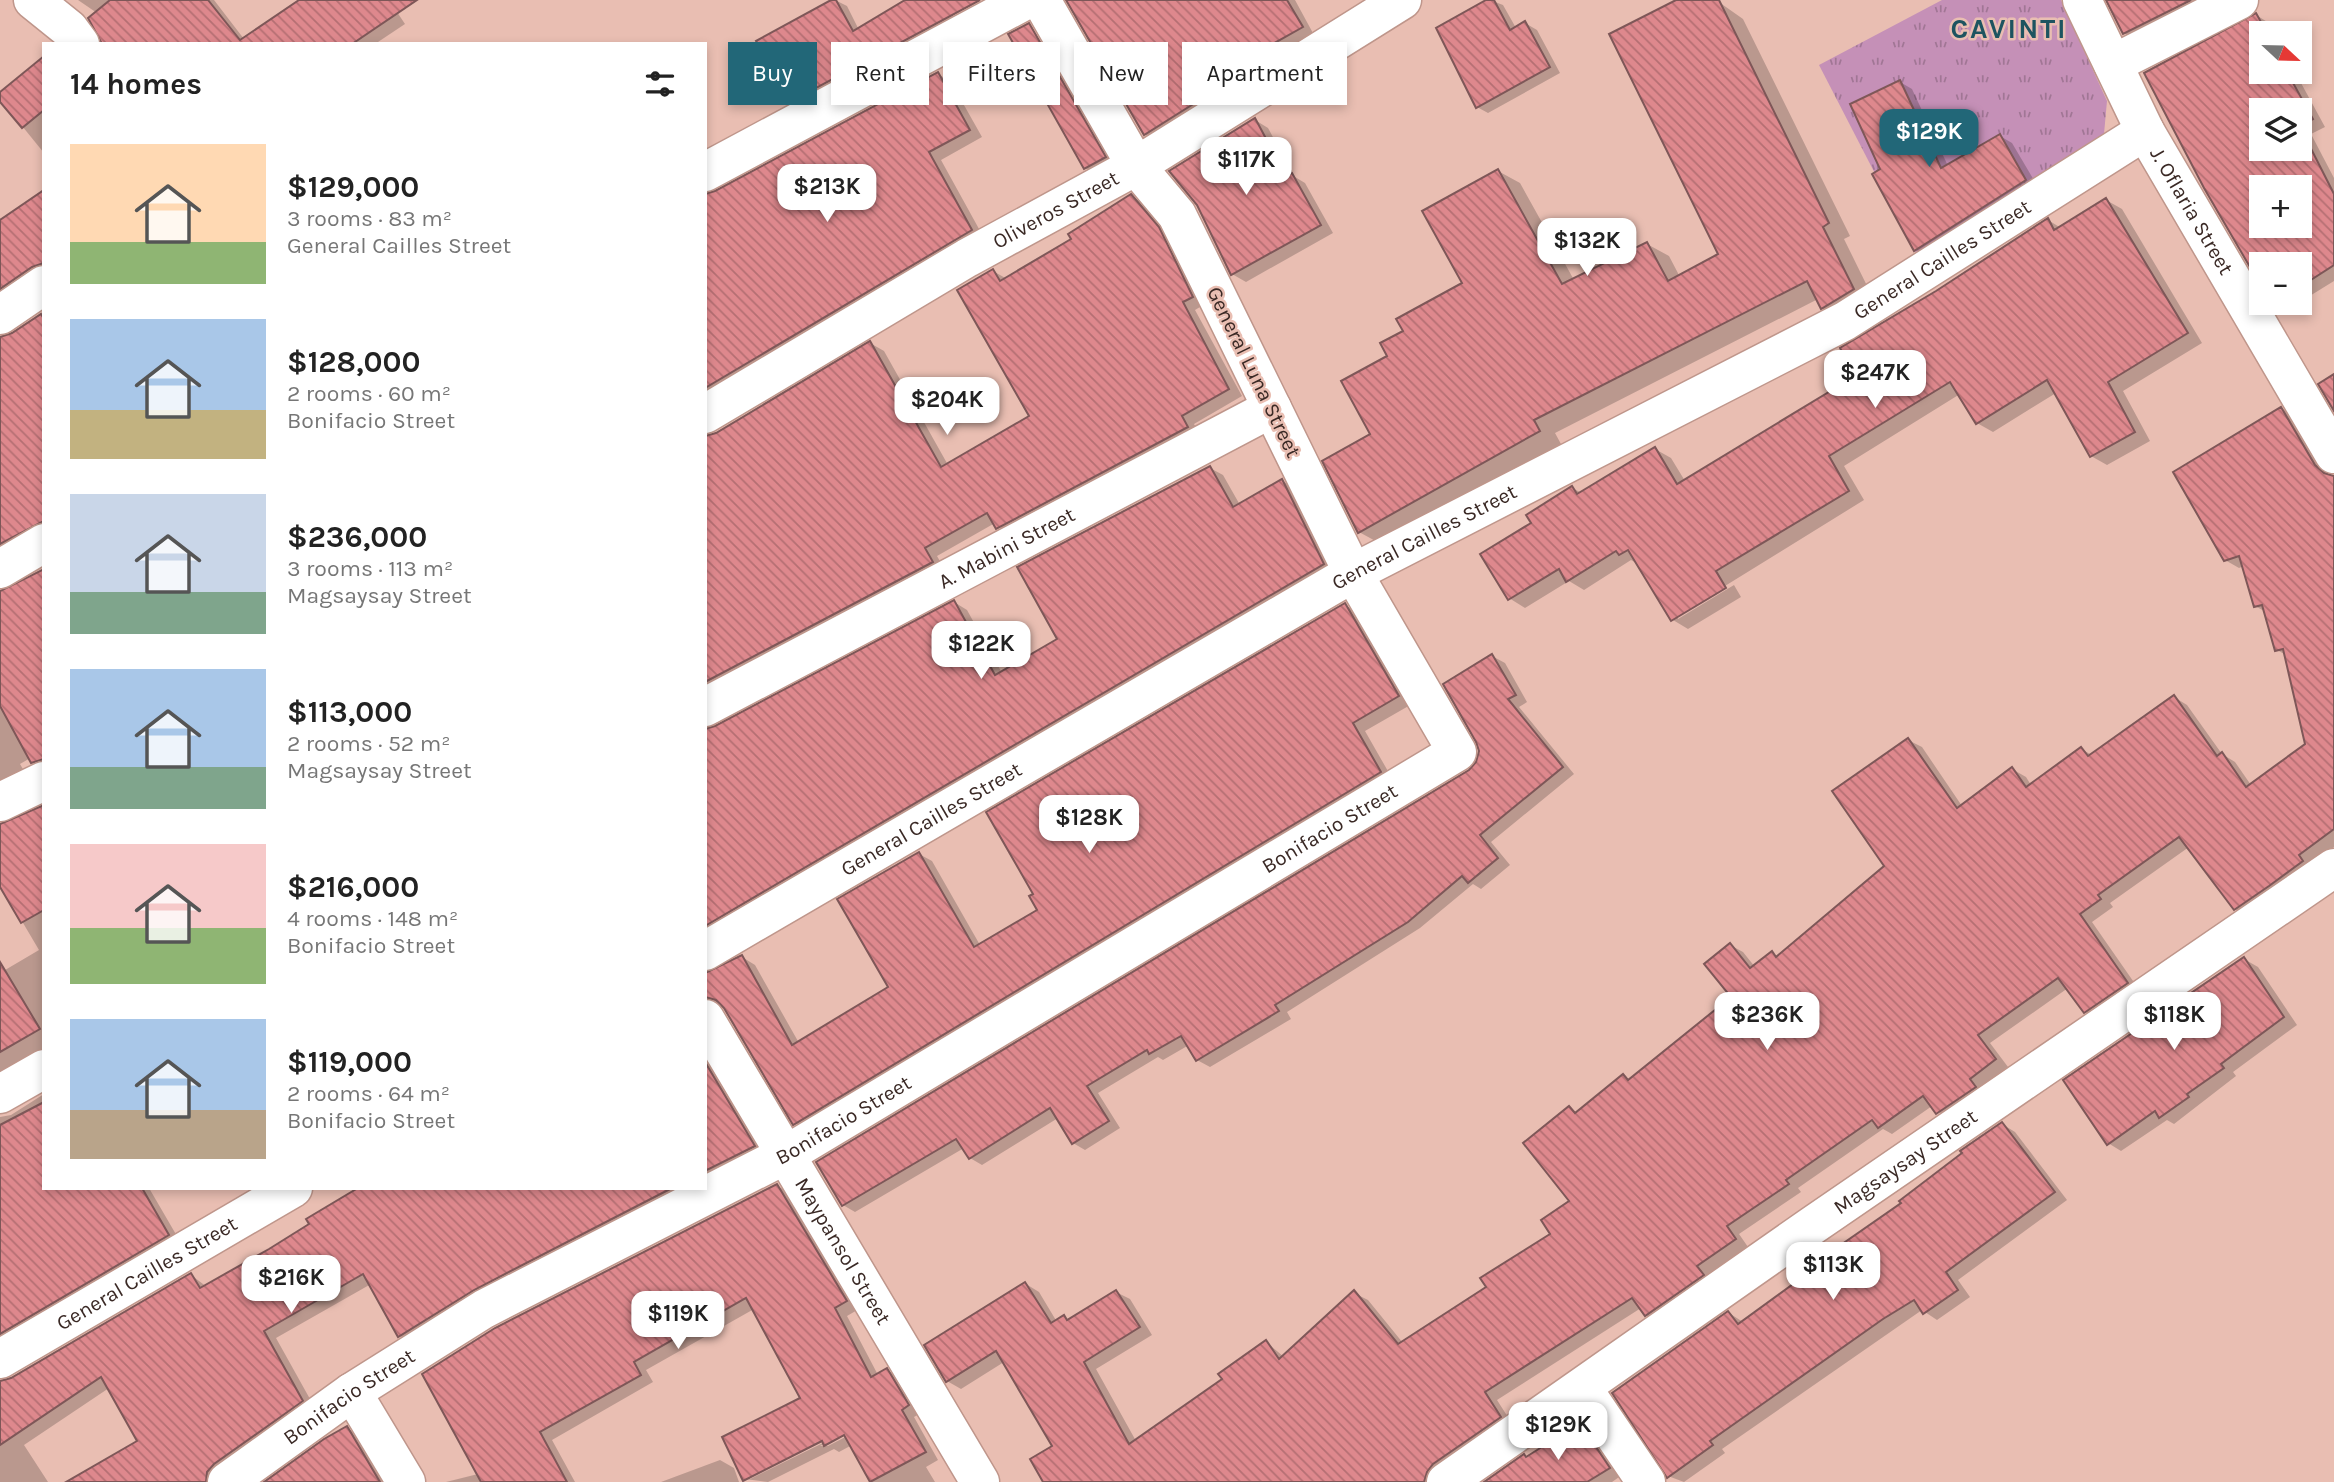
<!DOCTYPE html>
<html lang="en">
<head>
<meta charset="utf-8">
<style>
	:root { --surface:#fff; --page:#f6f6f6; --text:#222; --muted:#767676; --accent:#226778 }
	body { margin:0; font-family:Karla,sans-serif; background:var(--page); color:var(--text); height:100vh; display:flex; flex-direction:column; font-size:26px; white-space:nowrap }
	* { box-sizing:border-box; margin:0 }
	p { font-size:23px; color:var(--muted) }
	.icon { flex:none; width:38px; height:38px; fill:none; stroke:currentColor; stroke-width:2; stroke-linecap:round; stroke-linejoin:round }
	.map { position:relative; flex:1; overflow:hidden }
	.panel { position:absolute; left:42px; top:42px; width:665px; height:1148px; display:flex; flex-direction:column; background:var(--surface); border-radius:0px; box-shadow:0 4px 10px #0003 }
	.panel>* { flex:none }
	.top-card { position:absolute; left:728px; top:42px; width:665px; height:63px; display:flex; gap:14px }
	.needle { width:46px; rotate:112deg }
	.buttons { position:absolute; left:2249px; top:21px; display:grid; gap:14px }
	.buttons a { display:grid; place-items:center; width:63px; height:63px; border-radius:0px; background:var(--surface); box-shadow:0 4px 10px #0003; font-size:35px }
	.price { position:absolute; translate:-50% -60px; padding:0 16px; border-radius:14px; background:#fff; color:#222; font-size:23px; line-height:46px; filter:drop-shadow(0 2px 4px #0008) }
	.price::after { content:''; position:absolute; left:50%; top:42px; width:21px; height:16px; margin-left:-10px; background:inherit; clip-path:polygon(0 0,100% 0,50% 100%) }
	.price.selected { background:var(--accent); color:#fff }
	ul { padding:0; list-style:none }
	li { display:flex; align-items:center; gap:21px; height:175px; padding:0 28px }
	li span { display:grid; place-items:center; flex:none; width:196px; height:140px; border-radius:0px; color:#555 }
	li>.icon { margin-inline-start:auto }
	span .icon { width:84px; height:84px; fill:#fffc; stroke-width:1 }
	li b { font-size:30px }
	h2 { display:flex; justify-content:space-between; align-items:center; height:84px; padding:0 28px; font-size:30px }
	.pill { padding:0 24px; border-radius:0px; background:var(--surface); box-shadow:0 4px 10px #0003; font-size:24px; line-height:63px }
	.pill.selected { background:var(--accent); color:#fff }
	.map>svg:first-child { display:block }
	.park { fill:url(#park-tufts) }
	.shadow { fill:#0003; fill-rule:evenodd }
	.building { fill:url(#building-back-hatch); stroke:#7e5758; stroke-width:2; fill-rule:evenodd }
	.lines { fill:none; stroke-linecap:round; stroke-linejoin:round }
	.minor-casing { stroke:#bf968b; stroke-width:41 }
	.minor { stroke:#fff; stroke-width:38 }
	.labels { text-anchor:middle; stroke-width:5; stroke-linejoin:round; paint-order:stroke }
	.street-label { font-size:21px; fill:#3a2925; stroke:#e9beb2 }
	.district-label { font-size:28px; font-weight:bold; letter-spacing:2px; fill:#1d5460; stroke:#e9beb2 }
</style>
</head>
<body>
<div class="map">
<svg width="2334" height="1482" viewBox="0 0 2334 1482">
	<defs>
		<pattern id="park-tufts" width="24" height="20" patternUnits="userSpaceOnUse" patternTransform="scale(1.75)"><rect width="24" height="20" fill="#c590b7"/><path d="M3 7l-1-3M5 7V3M7 7l1-3M15 17l-1-3M17 17v-4M19 17l1-3" fill="none" stroke="#a17695"/></pattern>
		<pattern id="building-back-hatch" width="6" height="6" patternUnits="userSpaceOnUse" patternTransform="scale(1.75)"><rect width="6" height="6" fill="#de888d"/><path d="M-1 5l2 2M0 0l6 6M5-1l2 2" fill="none" stroke="#b56f73"/></pattern>
	</defs>
	<rect width="100%" height="100%" fill="#e9beb2"/>
	<!-- park -->
	<polygon class="park" points="1942,0 2061,0 2107,101 2104,134 2068,167 1917,255 1819,65"/>
	<!-- shadow -->
	<g class="shadow">
		<polygon points="78,0 109,0 97,13"/>
		<polygon points="172,0 214,0 244,39 302,0 389,0 405,24 375,44 116,44"/>
		<polygon points="835,0 847,6 859,30 908,0 944,0 958,24 803,107 791,101"/>
		<polygon points="1107,0 1295,0 1314,35 1239,76 1245,87 1157,141 1145,134"/>
		<polygon points="1490,0 1503,5 1516,28 1525,23 1537,30 1560,73 1488,113 1477,107"/>
		<polygon points="1680,0 1716,0 1743,19 1850,236 1844,239 1875,302 1844,320 1822,308 1818,299 1555,433 1561,444 1381,544 1359,532 1373,435 1390,357 1405,332 1464,283 1498,171 1520,183 1574,280 1647,244 1669,256 1680,277 1721,255"/>
		<polygon points="2108,0 2212,0 2134,39 2124,33"/>
		<path d="M2256,15L2269,23L2275,33H2261V72H2295L2325,127L2311,134L2334,178V281L2300,302V264H2261V282ZM2261,110H2300V149H2261ZM2261,187H2300V226H2261Z"/>
		<polygon points="1039,42 1050,49 1116,164 1096,174 1085,168"/>
		<polygon points="938,74 951,82 982,137 941,160 984,238 705,404 705,193 716,193"/>
		<polygon points="1900,82 1912,89 1948,166 2000,136 2012,143 2038,187 1928,257 1916,250 1882,170"/>
		<polygon points="44,101 44,153 18,121"/>
		<polygon points="1255,120 1268,128 1295,177 1305,183 1333,233 1246,282 1232,274"/>
		<polygon points="44,193 44,275 0,307 0,218 2,221"/>
		<polygon points="1131,196 1144,204 1172,236 1205,304 1195,310 1242,396 1194,424 1200,435 1010,535 995,523 937,556 945,570 705,697 705,437 717,434 870,343 884,351 948,465 1032,417 993,271 1007,279 1073,240"/>
		<polygon points="2106,200 2122,209 2202,343 2123,391 2150,441 2107,465 2091,456 2056,393 1993,432 1977,423 1960,394 1844,466 1864,500 1678,615 1678,619 1734,585 1741,597 1688,629 1673,620 1636,563 1631,560 1584,590 1569,581 1525,608 1509,598 1533,523 1572,488 1582,493 1655,449 1671,458 1685,481 1845,384 1937,293 2048,220 2061,228"/>
		<polygon points="2273,303 2298,303 2286,310"/>
		<polygon points="44,312 44,533 0,561 0,338 13,335"/>
		<polygon points="2281,408 2294,416 2329,475 2334,477 2334,847 2311,863 2248,917 2235,909 2189,847 2110,903 2113,907 2092,922 2140,991 2098,1019 2085,1012 2068,988 1990,1043 2008,1067 1982,1087 1950,1121 1932,1106 1892,1134 1883,1129 1798,1188 1801,1192 1739,1234 1748,1247 1709,1274 1716,1283 1659,1322 1646,1315 1641,1308 1497,1400 1513,1425 1439,1482 1045,1482 1055,1446 1004,1362 961,1389 947,1381 1026,1284 1039,1292 1057,1322 1064,1317 1069,1320 1116,1292 1130,1299 1152,1335 1096,1369 1136,1441 1224,1380 1266,1342 1284,1357 1354,1293 1368,1300 1403,1343 1488,1288 1553,1235 1571,1201 1569,1108 1578,1113 1623,1076 1630,1080 1733,998 1730,945 1743,952 1755,967 1772,953 1779,957 1886,866 1908,740 1922,747 1962,806 2012,769 2026,777 2031,785 2081,749 2092,755 2174,697 2187,705 2222,754 2235,762 2251,785 2307,744 2286,655 2277,650 2266,612 2255,606 2244,566 2239,568 2225,560"/>
		<polygon points="1210,468 1223,475 1240,505 1282,481 1296,488 1337,572 705,941 705,730 716,728 954,602 967,610 1002,673 1060,640"/>
		<polygon points="44,569 44,750 20,764 28,778 0,794 0,592 12,589"/>
		<polygon points="1345,605 1358,613 1412,704 1365,731 1393,780 808,1131 795,1123 725,1006 720,1004 705,1009 705,974 742,957 755,965 799,1043 891,988 919,854 932,861 980,945 1039,911"/>
		<polygon points="1492,656 1505,663 1527,702 1519,707 1574,774 1491,842 1510,865 1481,889 1473,884 1420,928 1287,1012 1291,1019 1210,1067 1197,1060 1189,1045 1163,1060 1158,1057 1098,1093 1120,1128 1085,1150 1073,1143 1058,1118 982,1165 970,1158 964,1148 855,1212 843,1205 1469,772 1478,763"/>
		<polygon points="44,813 44,1059 0,1086 0,973 39,950 0,884 0,824"/>
		<polygon points="2244,959 2258,967 2297,1025 2233,1072 2236,1076 2174,1124 2167,1120 2121,1151 2108,1143"/>
		<polygon points="705,1050 767,1154 705,1185"/>
		<polygon points="44,1094 44,1188 149,1188 181,1243 0,1350 0,1117 11,1115"/>
		<polygon points="2002,1124 2015,1132 2067,1200 1958,1280 1970,1297 1937,1320 1922,1310 1722,1449 1725,1453 1684,1482 1668,1476 1729,1313 1743,1322 1903,1204"/>
		<path d="M777,1186L791,1193L859,1309L847,1316L878,1375L887,1370L900,1378L921,1413L914,1417L938,1460L926,1467L935,1482H872L852,1445L839,1452L834,1449L768,1482L745,1479L803,1399L754,1309L646,1370L653,1382L552,1440L575,1482H446L478,1474ZM851,1430L853,1433L828,1446H820ZM829,1436L831,1439L750,1479V1475Z"/>
		<polygon points="362,1188 699,1188 413,1343 400,1336 371,1284 276,1338 315,1408 220,1482 69,1482 140,1442 109,1388 24,1445 48,1482 0,1482 0,1382 11,1380 191,1275 207,1287 270,1250"/>
		<polygon points="1580,1425 1593,1433 1622,1475 1612,1482 1487,1482 1524,1456 1528,1458"/>
		<polygon points="347,1428 360,1436 388,1482 269,1482"/>
		<polygon points="720,1460 734,1468 739,1482 661,1482"/>
	</g>
	<!-- building -->
	<g class="building">
		<polygon points="110,0 208,0 240,40 299,0 417,0 352,44 102,44 88,18"/>
		<polygon points="831,0 836,0 853,31 905,0 980,0 790,102 756,41"/>
		<polygon points="1066,0 1287,0 1303,27 1228,69 1233,79 1144,135"/>
		<polygon points="1486,0 1494,0 1510,30 1525,21 1550,67 1476,108 1436,28"/>
		<polygon points="1676,0 1719,0 1829,223 1823,227 1854,289 1821,309 1807,281 1534,420 1540,431 1358,533 1322,461 1370,434 1341,381 1387,356 1380,343 1403,331 1396,319 1462,283 1422,211 1498,169 1562,284 1647,242 1668,281 1718,254 1609,34"/>
		<polygon points="2106,0 2191,0 2123,34"/>
		<path d="M2256,13L2267,33H2261V72H2287L2313,119L2300,126V110H2261V149H2300V127L2334,194V265L2300,287V264H2261V286L2204,188L2144,73ZM2261,187H2300V226H2261Z"/>
		<polygon points="1029,23 1106,157 1084,169 1008,34"/>
		<polygon points="44,56 44,110 22,128 0,102 0,92"/>
		<polygon points="938,72 970,130 929,152 972,230 705,388 705,194 715,191"/>
		<polygon points="1900,80 1941,168 2000,134 2026,180 1914,251 1872,174 1880,169 1850,104"/>
		<polygon points="1255,118 1286,176 1292,173 1321,225 1231,275 1197,205 1169,171"/>
		<polygon points="44,190 44,263 32,267 0,289 0,220"/>
		<polygon points="1131,194 1159,227 1193,297 1183,302 1229,389 1182,416 1188,427 996,529 987,513 925,548 933,562 705,682 705,436 716,433 870,341 941,467 1029,416 957,290 993,269 1000,281 1071,239 1068,234"/>
		<polygon points="2106,198 2188,333 2108,382 2135,432 2090,457 2047,380 1976,424 1950,382 1829,456 1849,491 1716,571 1726,588 1671,621 1628,550 1619,555 1616,551 1566,582 1559,569 1508,600 1480,554 1531,523 1526,515 1572,486 1577,494 1655,447 1677,484 1842,384 1833,368 1846,360 1840,348 1936,291 2048,218 2054,230"/>
		<polygon points="41,314 44,319 44,521 0,544 0,337 12,333"/>
		<polygon points="2334,374 2334,411 2318,384"/>
		<polygon points="2281,407 2315,465 2324,473 2334,476 2334,829 2299,855 2303,861 2269,886 2234,910 2179,837 2098,895 2101,899 2080,914 2128,983 2084,1013 2058,978 1978,1035 1996,1059 1970,1079 1976,1087 1936,1114 1923,1096 1878,1128 1872,1120 1786,1180 1789,1184 1727,1226 1736,1239 1697,1266 1704,1275 1645,1316 1632,1298 1485,1392 1501,1417 1433,1464 1427,1472 1424,1482 1043,1482 1030,1459 1052,1446 996,1351 946,1382 924,1345 1025,1282 1051,1323 1064,1315 1067,1320 1116,1290 1140,1327 1084,1362 1129,1444 1222,1379 1218,1374 1266,1340 1279,1359 1354,1290 1398,1344 1486,1287 1480,1278 1550,1234 1541,1220 1569,1201 1523,1143 1569,1106 1575,1113 1623,1074 1628,1080 1731,997 1704,964 1730,943 1750,968 1772,951 1776,957 1884,866 1832,791 1908,738 1957,808 2012,767 2026,787 2081,747 2088,756 2174,695 2217,756 2222,752 2246,787 2305,744 2283,649 2275,651 2262,605 2254,607 2239,556 2224,561 2173,472"/>
		<polygon points="1210,466 1233,507 1282,479 1324,564 705,926 705,729 715,726 954,600 995,675 1057,639 1017,567"/>
		<polygon points="44,569 44,759 31,763 0,706 0,591"/>
		<polygon points="1345,603 1399,696 1353,723 1381,772 793,1125 724,1008 716,1000 705,997 705,973 742,955 792,1045 888,987 837,899 919,852 974,947 1037,910 1029,896 1033,894 986,812"/>
		<polygon points="1492,654 1516,695 1508,699 1563,767 1480,835 1498,858 1468,883 1462,876 1408,922 1275,1005 1279,1011 1196,1061 1181,1036 1149,1054 1147,1050 1087,1086 1109,1121 1072,1144 1050,1108 969,1159 956,1139 842,1206 816,1162 1469,770 1476,762 1479,751 1476,742 1443,684"/>
		<polygon points="44,805 44,910 21,923 0,887 0,824"/>
		<polygon points="2244,957 2284,1017 2221,1064 2224,1068 2187,1094 2189,1097 2159,1118 2155,1111 2107,1145 2063,1080"/>
		<polygon points="0,962 40,1029 0,1052"/>
		<polygon points="705,1062 755,1146 705,1171"/>
		<polygon points="44,1102 44,1188 142,1188 169,1235 0,1334 0,1125"/>
		<polygon points="2002,1122 2055,1192 1946,1272 1958,1290 1923,1314 1914,1300 1883,1319 1710,1441 1713,1445 1667,1478 1612,1393 1728,1311 1738,1324 1837,1252 1835,1249 1901,1203 1899,1201 1962,1153 1960,1151"/>
		<polygon points="777,1184 847,1301 835,1308 871,1377 887,1368 909,1405 902,1410 926,1452 870,1482 844,1435 824,1446 822,1441 743,1481 722,1437 800,1398 746,1298 634,1362 641,1375 540,1432 567,1482 481,1482 422,1374 495,1328"/>
		<polygon points="358,1188 672,1188 474,1290 398,1337 363,1274 264,1331 303,1401 214,1464 207,1472 206,1482 66,1482 137,1441 101,1377 0,1445 0,1381 11,1378 191,1273 200,1288 269,1249 309,1224 306,1219"/>
		<polygon points="1580,1423 1610,1468 1587,1482 1484,1482 1524,1454 1526,1457"/>
		<polygon points="347,1426 380,1482 264,1482 324,1439"/>
	</g>
	<g class="lines">
		<defs>
			<g id="minor">
				<polyline points="33,0 69,29 80,44"/>
				<path id="s1" d="M2082,0L2145,131L2334,454"/>
				<polyline points="2113,64 2239,0"/>
				<polyline points="705,172 1026,0"/>
				<polyline points="0,315 44,285"/>
				<path id="s2" d="M705,414L967,258L1136,166L1402,0"/>
				<polyline points="0,569 44,543"/>
				<path id="s3" d="M705,707L1272,408"/>
				<polyline points="0,802 44,781"/>
				<path id="s4" d="M705,951L1353,573L1845,321L2145,131"/>
				<path id="s5" d="M705,1019L980,1482"/>
				<polyline points="0,1094 44,1069"/>
				<path id="s6" d="M0,1359L293,1188"/>
				<polyline points="1583,1389 1646,1482"/>
				<polyline points="352,1392 406,1482"/>
				<path id="s7" d="M227,1482L352,1392L484,1309L787,1154L1457,752L1353,573L1177,215L1136,166L1041,0"/>
				<path id="s8" d="M1446,1482L1813,1225L2334,868"/>
			</g>
		</defs>
		<!-- minor casing -->
		<use href="#minor" class="minor-casing"/>
		<!-- minor -->
		<use href="#minor" class="minor"/>
	</g>
	<g class="labels">
		<!-- street labels -->
		<g class="street-label">
			<text dy="7" stroke="none"><textPath href="#s2" startOffset="406">Oliveros Street</textPath></text>
			<text dy="7" stroke="none"><textPath href="#s1" startOffset="238">J. Oflaria Street</textPath></text>
			<text dy="7" stroke="none"><textPath href="#s4" startOffset="1418">General Cailles Street</textPath></text>
			<text transform="translate(1254 372) rotate(64)" y="7">General Luna Street</text>
			<text dy="7" stroke="none"><textPath href="#s4" startOffset="830">General Cailles Street</textPath></text>
			<text dy="7" stroke="none"><textPath href="#s3" startOffset="341">A. Mabini Street</textPath></text>
			<text dy="7" stroke="none"><textPath href="#s4" startOffset="262">General Cailles Street</textPath></text>
			<text dy="7" stroke="none"><textPath href="#s7" startOffset="1283">Bonifacio Street</textPath></text>
			<text dy="7" stroke="none"><textPath href="#s7" startOffset="716">Bonifacio Street</textPath></text>
			<text dy="7" stroke="none"><textPath href="#s8" startOffset="560">Magsaysay Street</textPath></text>
			<text dy="7" stroke="none"><textPath href="#s5" startOffset="270">Maypansol Street</textPath></text>
			<text dy="7" stroke="none"><textPath href="#s6" startOffset="170">General Cailles Street</textPath></text>
			<text dy="7" stroke="none"><textPath href="#s7" startOffset="149">Bonifacio Street</textPath></text>
		</g>
		<!-- district labels -->
		<g class="district-label">
			<text x="2009" y="38">CAVINTI</text>
		</g>
	</g>
</svg>
<div class="buttons">
<a><svg class="needle" viewBox="-14 -14 28 28"><path d="M0-13l5 13h-10z" fill="#e53935"/><path d="M0 13l5-13h-10z" fill="#767676"/></svg></a>
<a><svg class="icon" aria-label="layers" viewBox="0 0 24 24"><path d="M12 4l9 5-9 5-9-5zM3 14l9 5 9-5"/></svg></a>
<a>+</a>
<a>−</a>
</div>
<b class="price selected" style="left:1929px;top:169px">$129K</b>
<b class="price" style="left:1246px;top:197px">$117K</b>
<b class="price" style="left:827px;top:224px">$213K</b>
<b class="price" style="left:1587px;top:278px">$132K</b>
<b class="price" style="left:1875px;top:410px">$247K</b>
<b class="price" style="left:947px;top:437px">$204K</b>
<b class="price" style="left:981px;top:681px">$122K</b>
<b class="price" style="left:1089px;top:855px">$128K</b>
<b class="price" style="left:1767px;top:1052px">$236K</b>
<b class="price" style="left:2174px;top:1052px">$118K</b>
<b class="price" style="left:1833px;top:1302px">$113K</b>
<b class="price" style="left:291px;top:1315px">$216K</b>
<b class="price" style="left:678px;top:1351px">$119K</b>
<b class="price" style="left:1558px;top:1462px">$129K</b>
<div class="top-card">
<a class="pill selected">Buy</a>
<a class="pill">Rent</a>
<a class="pill">Filters</a>
<a class="pill">New</a>
<a class="pill">Apartment</a>
</div>
<section class="panel">
<h2>14 homes<svg class="icon" aria-label="filters" viewBox="0 0 24 24"><path d="M4 7h16M4 17h16"/><circle cx="9" cy="7" r="2"/><circle cx="15" cy="17" r="2"/></svg></h2>
<ul>
<li><span style="background:linear-gradient(#ffd9b3 70%,#8fb573 0)"><svg class="icon" aria-label="home" viewBox="0 0 24 24"><path d="M3 11l9-7 9 7M6 9v11h12V9"/></svg></span><div><b>$129,000</b><p>3 rooms · 83 m²</p><p>General Cailles Street</p></div></li>
<li><span style="background:linear-gradient(#a9c7e8 65%,#c2b280 0)"><svg class="icon" aria-label="home" viewBox="0 0 24 24"><path d="M3 11l9-7 9 7M6 9v11h12V9"/></svg></span><div><b>$128,000</b><p>2 rooms · 60 m²</p><p>Bonifacio Street</p></div></li>
<li><span style="background:linear-gradient(#c9d6e8 70%,#7fa58c 0)"><svg class="icon" aria-label="home" viewBox="0 0 24 24"><path d="M3 11l9-7 9 7M6 9v11h12V9"/></svg></span><div><b>$236,000</b><p>3 rooms · 113 m²</p><p>Magsaysay Street</p></div></li>
<li><span style="background:linear-gradient(#a9c7e8 70%,#7fa58c 0)"><svg class="icon" aria-label="home" viewBox="0 0 24 24"><path d="M3 11l9-7 9 7M6 9v11h12V9"/></svg></span><div><b>$113,000</b><p>2 rooms · 52 m²</p><p>Magsaysay Street</p></div></li>
<li><span style="background:linear-gradient(#f6c9c9 60%,#8fb573 0)"><svg class="icon" aria-label="home" viewBox="0 0 24 24"><path d="M3 11l9-7 9 7M6 9v11h12V9"/></svg></span><div><b>$216,000</b><p>4 rooms · 148 m²</p><p>Bonifacio Street</p></div></li>
<li><span style="background:linear-gradient(#a9c7e8 65%,#b9a48a 0)"><svg class="icon" aria-label="home" viewBox="0 0 24 24"><path d="M3 11l9-7 9 7M6 9v11h12V9"/></svg></span><div><b>$119,000</b><p>2 rooms · 64 m²</p><p>Bonifacio Street</p></div></li>
</ul>
</section>
</div>
</body>
</html>
